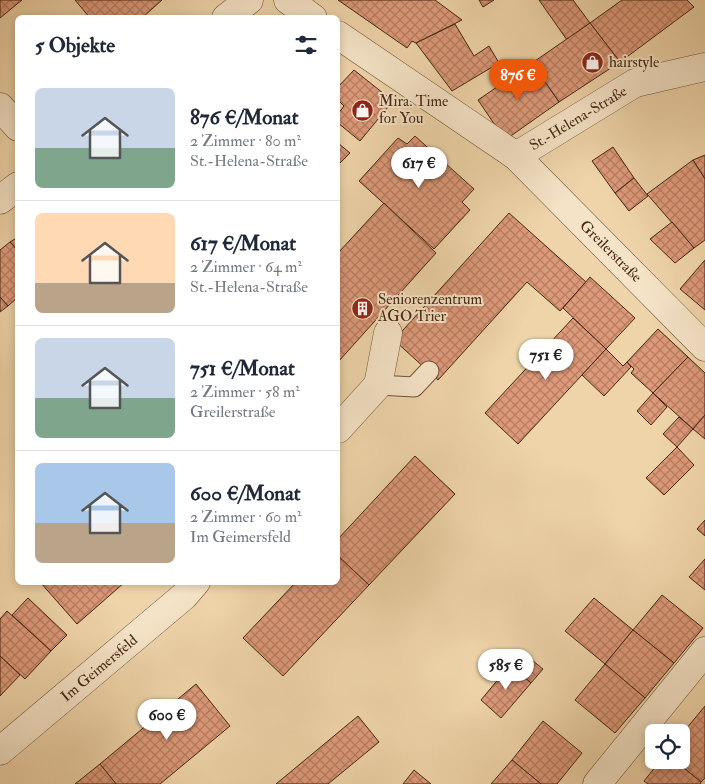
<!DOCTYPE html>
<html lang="de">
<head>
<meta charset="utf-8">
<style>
	:root { --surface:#fff; --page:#f6f6f7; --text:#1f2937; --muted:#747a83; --line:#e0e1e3; --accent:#ea580c }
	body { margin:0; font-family:"IM FELL Double Pica",serif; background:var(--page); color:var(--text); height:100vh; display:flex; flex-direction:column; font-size:19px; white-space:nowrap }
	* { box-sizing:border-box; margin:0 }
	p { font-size:16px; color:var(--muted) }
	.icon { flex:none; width:28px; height:28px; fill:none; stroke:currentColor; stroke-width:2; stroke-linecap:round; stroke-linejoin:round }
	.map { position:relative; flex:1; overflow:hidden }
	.details { position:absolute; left:15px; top:15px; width:325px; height:570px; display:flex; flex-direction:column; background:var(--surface); border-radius:8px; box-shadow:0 2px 8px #0003 }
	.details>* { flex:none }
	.controls { position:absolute; left:645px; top:724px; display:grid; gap:10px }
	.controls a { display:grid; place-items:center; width:45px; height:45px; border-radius:8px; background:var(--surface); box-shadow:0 2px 8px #0003; font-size:25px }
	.price { position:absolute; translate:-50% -42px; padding:0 11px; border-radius:18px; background:#fff; color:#222; font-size:16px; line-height:32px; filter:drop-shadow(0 1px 2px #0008) }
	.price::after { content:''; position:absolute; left:50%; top:30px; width:15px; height:11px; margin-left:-8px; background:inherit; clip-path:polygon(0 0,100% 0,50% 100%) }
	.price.current { background:var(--accent); color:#fff }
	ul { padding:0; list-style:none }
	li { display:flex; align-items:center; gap:15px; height:125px; padding:0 20px }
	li+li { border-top:1px solid var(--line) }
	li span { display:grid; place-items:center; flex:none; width:140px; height:100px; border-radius:8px; color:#555 }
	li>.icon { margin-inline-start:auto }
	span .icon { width:60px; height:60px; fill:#fffc; stroke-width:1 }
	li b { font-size:21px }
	h2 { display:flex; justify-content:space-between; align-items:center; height:60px; padding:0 20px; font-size:21px }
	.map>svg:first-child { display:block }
	.building { fill:url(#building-cross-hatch); stroke:#452714 }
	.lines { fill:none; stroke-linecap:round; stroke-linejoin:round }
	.service-casing { stroke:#705239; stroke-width:21 }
	.minor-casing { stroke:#705239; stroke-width:29 }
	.tertiary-casing { stroke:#705239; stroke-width:29 }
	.service { stroke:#f5e3c7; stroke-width:19 }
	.minor { stroke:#f5e3c7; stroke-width:28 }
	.tertiary { stroke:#f5e3c7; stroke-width:28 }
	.labels { text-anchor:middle; stroke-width:4; stroke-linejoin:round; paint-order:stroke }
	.poi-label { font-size:15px; fill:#452714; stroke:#f5e3c7; text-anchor:start }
	.street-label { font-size:15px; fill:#452714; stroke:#f5e3c7 }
</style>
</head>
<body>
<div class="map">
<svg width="705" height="784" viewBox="0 0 705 784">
	<defs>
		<pattern id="building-cross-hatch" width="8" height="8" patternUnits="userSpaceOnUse" patternTransform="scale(1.25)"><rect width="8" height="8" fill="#dd9979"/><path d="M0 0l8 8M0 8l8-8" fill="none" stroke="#b57d62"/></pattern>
	</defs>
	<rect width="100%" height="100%" fill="#efd4a9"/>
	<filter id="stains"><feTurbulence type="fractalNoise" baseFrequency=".004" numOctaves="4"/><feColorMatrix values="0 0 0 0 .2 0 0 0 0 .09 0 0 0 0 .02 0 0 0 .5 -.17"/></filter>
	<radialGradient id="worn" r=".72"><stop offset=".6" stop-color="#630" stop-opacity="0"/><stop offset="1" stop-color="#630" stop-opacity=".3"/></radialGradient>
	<!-- building -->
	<g class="building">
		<polygon points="0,0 22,0 0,18"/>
		<polygon points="75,0 162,0 142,18 90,18"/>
		<polygon points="338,0 435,0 462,20 416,43 412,41 407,48"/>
		<polygon points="479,0 494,0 483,7"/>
		<polygon points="539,0 573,0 590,23 567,40"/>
		<polygon points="622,0 687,0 694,7 620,62 590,23"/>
		<polygon points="590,23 620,62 559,102 532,63"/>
		<polygon points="455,24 474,56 489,46 499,63 452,91 416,43"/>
		<polygon points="532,63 559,102 505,140 478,100"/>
		<polygon points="354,70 393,101 360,141 338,123 338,114 344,106 338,100 338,87"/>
		<polygon points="415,136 474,189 462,202 470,210 434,249 359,181 398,138 407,144"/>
		<polygon points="338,143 350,153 338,165"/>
		<polygon points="613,147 634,178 615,193 592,161"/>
		<polygon points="705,155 705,179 693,160"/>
		<polygon points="693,160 705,179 705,240 694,248 647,194"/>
		<polygon points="634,178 648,196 629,211 615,193"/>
		<polygon points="384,203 436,253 338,362 338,253"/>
		<polygon points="509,213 586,282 560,311 527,282 438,380 394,340"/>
		<polygon points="672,222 694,248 675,263 650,239"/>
		<polygon points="18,237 18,251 10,242"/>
		<polygon points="10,242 18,251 18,297 8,306 0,297 0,250"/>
		<polygon points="705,260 705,310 680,289"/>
		<polygon points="590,277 635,318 606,349 563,308"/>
		<polygon points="0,297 8,306 0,312"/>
		<polygon points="573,318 606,349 518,444 485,413"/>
		<polygon points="658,329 688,357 653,393 631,373 634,369 627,362"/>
		<polygon points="606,349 623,366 627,362 631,367 604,396 582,375"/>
		<polygon points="688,357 705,373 705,415 693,429 653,393"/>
		<polygon points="653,393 667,407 651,425 637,411"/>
		<polygon points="705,415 705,439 693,429"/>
		<polygon points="679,417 693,429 677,447 663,434"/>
		<polygon points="677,447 694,465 664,495 646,478"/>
		<polygon points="415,456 455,494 369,585 338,556 338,539"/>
		<polygon points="705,520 705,536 697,529"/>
		<polygon points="338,556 369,585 283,676 243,638 296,582 338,582"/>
		<polygon points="705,559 705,590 689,577"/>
		<polygon points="40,582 125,582 77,624"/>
		<polygon points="662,595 703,628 674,663 633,630"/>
		<polygon points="28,598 67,635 51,651 12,615"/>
		<polygon points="594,598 633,630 605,664 565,631"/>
		<polygon points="7,611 51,651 25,679 0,656 0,619"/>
		<polygon points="633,630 674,663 645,698 605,664"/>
		<polygon points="522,652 543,669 531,683 510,665"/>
		<polygon points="0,656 20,675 0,696"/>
		<polygon points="605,664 645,698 615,733 575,700"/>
		<polygon points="510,665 531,683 501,718 481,700"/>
		<polygon points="196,684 230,726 160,784 116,784 100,764"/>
		<polygon points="705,706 705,778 701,782 674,760 681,760 681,735"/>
		<polygon points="358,716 379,742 328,784 276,784"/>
		<polygon points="543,721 582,753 557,784 541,784 512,760"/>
		<polygon points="512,760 541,784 491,784"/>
		<polygon points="661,760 674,760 701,782 700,784 648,784 644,781"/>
		<polygon points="100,764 116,784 75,784"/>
		<polygon points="414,770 431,784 403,784"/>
	</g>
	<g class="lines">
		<defs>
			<polyline id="service" points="378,385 414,387 429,371"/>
			<g id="minor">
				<polyline points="288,0 313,18"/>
				<polyline points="338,35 516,156 705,347"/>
				<polyline points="0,107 18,127"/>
				<polyline points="516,156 635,83 705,67"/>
				<polyline points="338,429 378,385 388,333"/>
				<polyline points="0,751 184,596 196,582"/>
				<polyline points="597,784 705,651"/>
			</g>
			<g id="tertiary">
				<polyline points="226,18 249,0"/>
				<polyline points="0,200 18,186"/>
			</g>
		</defs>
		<!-- service casing -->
		<use href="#service" class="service-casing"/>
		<!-- minor casing -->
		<use href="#minor" class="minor-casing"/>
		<!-- tertiary casing -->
		<use href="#tertiary" class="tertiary-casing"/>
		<!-- service -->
		<use href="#service" class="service"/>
		<!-- minor -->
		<use href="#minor" class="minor"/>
		<!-- tertiary -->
		<use href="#tertiary" class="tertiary"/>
	</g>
	<!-- icons -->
	<defs>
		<symbol id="shop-disc" viewBox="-11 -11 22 22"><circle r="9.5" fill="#8f2418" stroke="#f5e3c7"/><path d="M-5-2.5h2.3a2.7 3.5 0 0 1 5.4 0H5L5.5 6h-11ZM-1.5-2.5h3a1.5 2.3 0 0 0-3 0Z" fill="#fff"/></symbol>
		<symbol id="building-disc" viewBox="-11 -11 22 22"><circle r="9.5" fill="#8f2418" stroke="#f5e3c7"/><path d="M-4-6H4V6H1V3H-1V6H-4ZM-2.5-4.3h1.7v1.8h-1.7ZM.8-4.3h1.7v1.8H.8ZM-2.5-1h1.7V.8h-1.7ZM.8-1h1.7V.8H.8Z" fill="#fff"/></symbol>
	</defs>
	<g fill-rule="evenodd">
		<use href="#shop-disc" x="580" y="50" width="25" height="25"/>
		<use href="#shop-disc" x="350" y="98" width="25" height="25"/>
		<use href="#building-disc" x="350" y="296" width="25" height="25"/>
	</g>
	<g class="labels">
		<!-- poi labels -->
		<g class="poi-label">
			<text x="609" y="67">hairstyle</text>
			<text x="379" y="106">Mira. Time<tspan x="379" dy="17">for You</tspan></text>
			<text x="378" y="304">Seniorenzentrum<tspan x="378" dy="17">AGO Trier</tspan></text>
		</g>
		<!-- street labels -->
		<g class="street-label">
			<text transform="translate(578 118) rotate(-31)" y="5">St.-Helena-Straße</text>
			<text transform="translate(611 251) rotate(45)" y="5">Greilerstraße</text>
			<text transform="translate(99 668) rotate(-40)" y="5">Im Geimersfeld</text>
		</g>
	</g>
	<rect width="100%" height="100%" filter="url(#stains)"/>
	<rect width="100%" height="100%" fill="url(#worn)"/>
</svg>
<div class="controls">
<a><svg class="icon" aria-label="locate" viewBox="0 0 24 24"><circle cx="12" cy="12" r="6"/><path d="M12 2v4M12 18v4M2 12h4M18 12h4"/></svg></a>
</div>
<b class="price current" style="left:518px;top:101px">876 €</b>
<b class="price" style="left:419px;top:189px">617 €</b>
<b class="price" style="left:546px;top:381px">751 €</b>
<b class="price" style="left:506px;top:691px">585 €</b>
<b class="price" style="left:167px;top:741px">600 €</b>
<section class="details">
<h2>5 Objekte<svg class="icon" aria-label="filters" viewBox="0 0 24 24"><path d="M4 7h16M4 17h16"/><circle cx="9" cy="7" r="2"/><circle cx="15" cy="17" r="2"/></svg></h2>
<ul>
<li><span style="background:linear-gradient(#c9d6e8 60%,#7fa58c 0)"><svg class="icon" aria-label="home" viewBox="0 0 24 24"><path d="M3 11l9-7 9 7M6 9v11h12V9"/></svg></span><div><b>876 €/Monat</b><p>2 Zimmer · 80 m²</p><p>St.-Helena-Straße</p></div></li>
<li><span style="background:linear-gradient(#ffd9b3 70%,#b9a48a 0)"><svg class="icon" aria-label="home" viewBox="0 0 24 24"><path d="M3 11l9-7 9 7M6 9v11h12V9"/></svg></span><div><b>617 €/Monat</b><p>2 Zimmer · 64 m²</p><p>St.-Helena-Straße</p></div></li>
<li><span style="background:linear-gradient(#c9d6e8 60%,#7fa58c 0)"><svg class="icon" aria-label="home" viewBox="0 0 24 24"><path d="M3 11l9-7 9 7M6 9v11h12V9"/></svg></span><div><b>751 €/Monat</b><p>2 Zimmer · 58 m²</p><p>Greilerstraße</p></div></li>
<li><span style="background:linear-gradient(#a9c7e8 60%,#b9a48a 0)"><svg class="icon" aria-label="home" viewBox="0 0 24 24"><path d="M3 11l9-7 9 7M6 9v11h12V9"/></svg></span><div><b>600 €/Monat</b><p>2 Zimmer · 60 m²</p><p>Im Geimersfeld</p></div></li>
</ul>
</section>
</div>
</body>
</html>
